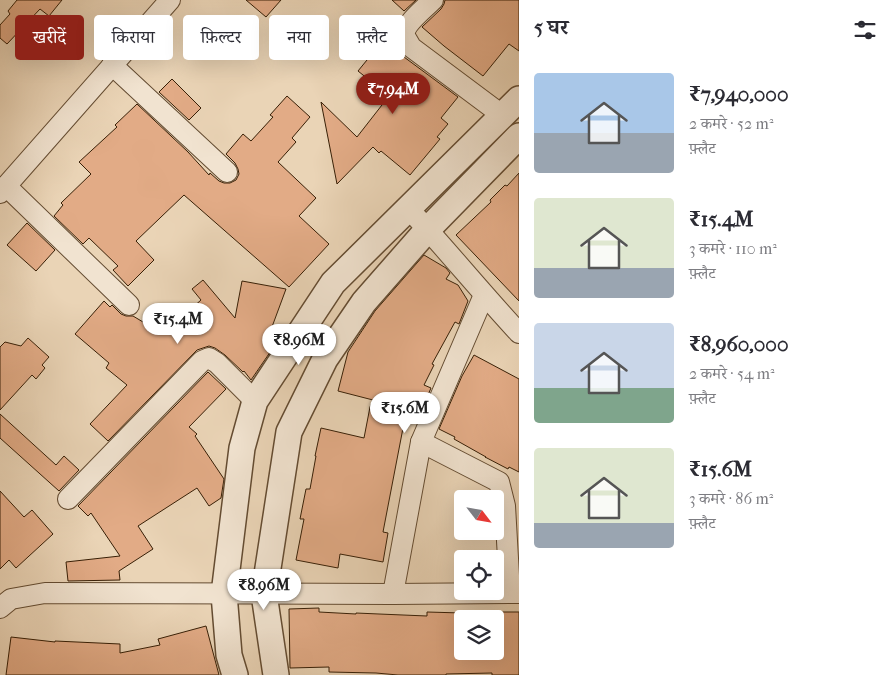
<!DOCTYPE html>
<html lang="hi">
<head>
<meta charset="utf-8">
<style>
	:root { --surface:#fff; --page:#f2f2f3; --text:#2b2b33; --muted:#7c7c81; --accent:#8f2418 }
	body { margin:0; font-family:"IM FELL French Canon","Noto Serif Devanagari",serif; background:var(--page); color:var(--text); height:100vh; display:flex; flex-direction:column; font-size:19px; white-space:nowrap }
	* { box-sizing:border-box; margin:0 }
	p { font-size:16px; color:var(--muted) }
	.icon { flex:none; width:28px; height:28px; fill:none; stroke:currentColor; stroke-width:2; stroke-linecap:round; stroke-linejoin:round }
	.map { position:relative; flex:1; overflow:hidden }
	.panel { display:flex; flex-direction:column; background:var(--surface); width:375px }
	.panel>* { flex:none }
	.guide { position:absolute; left:15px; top:15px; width:429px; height:45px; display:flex; gap:10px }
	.needle { width:32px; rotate:121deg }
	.buttons { position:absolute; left:454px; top:490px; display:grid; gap:10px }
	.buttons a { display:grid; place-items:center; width:50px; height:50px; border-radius:5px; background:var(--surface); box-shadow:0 5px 20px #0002; font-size:25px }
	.price { position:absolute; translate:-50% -42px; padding:0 11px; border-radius:18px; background:#fff; color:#222; font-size:16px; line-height:32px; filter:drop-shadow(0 1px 2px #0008) }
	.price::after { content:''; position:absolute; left:50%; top:30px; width:15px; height:11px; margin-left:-8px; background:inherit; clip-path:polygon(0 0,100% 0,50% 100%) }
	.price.current { background:var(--accent); color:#fff }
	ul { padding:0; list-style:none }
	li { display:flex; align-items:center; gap:15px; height:125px; padding:0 15px }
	li span { display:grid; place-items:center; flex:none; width:140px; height:100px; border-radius:5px; color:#555 }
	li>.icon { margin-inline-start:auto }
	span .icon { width:60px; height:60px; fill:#fffc; stroke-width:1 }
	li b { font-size:21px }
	h2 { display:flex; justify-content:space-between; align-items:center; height:60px; padding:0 15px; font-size:21px }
	.chip { padding:0 18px; border-radius:5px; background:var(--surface); box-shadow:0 5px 20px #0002; font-size:18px; line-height:45px }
	.chip.current { background:var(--accent); color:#fff }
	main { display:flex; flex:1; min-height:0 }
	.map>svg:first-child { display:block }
	.building { fill:#e2ab86; stroke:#371f06 }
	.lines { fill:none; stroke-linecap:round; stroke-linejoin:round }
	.minor-casing { stroke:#644c32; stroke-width:22 }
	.tertiary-casing { stroke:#644c32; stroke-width:28 }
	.minor { stroke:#f1e3d0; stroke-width:20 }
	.tertiary { stroke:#f1e3d0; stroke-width:25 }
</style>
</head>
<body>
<main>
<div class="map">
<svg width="519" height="675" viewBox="0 0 519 675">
	<rect width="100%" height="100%" fill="#ead4b6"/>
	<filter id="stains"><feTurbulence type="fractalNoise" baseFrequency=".004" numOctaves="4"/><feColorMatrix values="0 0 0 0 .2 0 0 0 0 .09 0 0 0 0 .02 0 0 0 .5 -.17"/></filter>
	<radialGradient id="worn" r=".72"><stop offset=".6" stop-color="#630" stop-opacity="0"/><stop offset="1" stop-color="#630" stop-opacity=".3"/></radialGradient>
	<!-- building -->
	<g class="building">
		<polygon points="17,0 62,0 49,16 40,9 7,44 0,38 0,25 10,14 8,11"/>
		<polygon points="246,0 281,0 266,17"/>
		<polygon points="392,0 416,0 404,11"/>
		<polygon points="445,0 519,0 519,51 509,44 483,76 444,46 422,27 441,9 444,4"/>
		<polygon points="385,38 398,48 404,57 458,97 441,118 448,124 437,137 440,139 410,175 381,151 379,153 373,147 337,184 321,102 357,137 389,96 358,71"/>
		<polygon points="172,79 201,108 189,120 159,92"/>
		<polygon points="287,96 310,117 292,138 296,142 278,162 316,198 299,216 329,244 289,287 184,195 136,241 154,260 128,286 113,270 118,266 89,238 83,244 54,216 63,205 61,203 91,174 79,162 117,127 115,125 137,104 188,152 209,175 210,173 219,181 224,183 230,183 236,180 239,174 238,169 235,163 226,154 243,134 251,141 273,117 270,115"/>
		<polygon points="519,173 519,301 456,235 491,202 490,200 505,185 507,186"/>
		<polygon points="27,223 55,250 36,271 7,245"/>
		<polygon points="424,255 446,268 450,273 446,279 458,285 468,301 459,324 455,322 432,364 434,365 424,385 431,388 424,404 409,397 383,532 388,533 383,562 340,554 338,568 296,560 304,519 300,519 306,489 310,489 316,456 315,456 321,428 364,438 370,407 373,400 338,391 348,352 375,311"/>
		<polygon points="203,280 235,318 242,281 286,289 269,335 275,345 251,380 244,371 243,372 225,355 215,348 209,346 197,350 108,441 90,424 127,385 106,368 109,363 75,334 104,301 110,307 112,305 121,314 126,316 133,316 163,334 201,300 192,289"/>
		<polygon points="28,338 49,357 42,365 45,368 36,379 32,375 0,410 0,347 5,342 21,346"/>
		<polygon points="474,355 519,379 519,472 509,467 508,469 485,457 486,457 454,439 455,437 439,429 462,376"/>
		<polygon points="208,372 226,389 189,427 197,434 195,436 224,479 221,498 209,506 197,488 138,526 153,549 119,571 120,580 68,581 66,562 120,556 91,513 88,516 78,506"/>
		<polygon points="0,414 56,465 64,456 79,470 59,491 0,438"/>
		<polygon points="0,491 24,517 32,510 53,534 16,568 9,560 0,569"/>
		<polygon points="319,608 319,612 356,614 356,613 379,614 427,616 427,612 462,613 462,651 495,651 495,612 519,612 519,675 492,675 492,673 446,674 446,675 398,675 376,673 329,672 329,667 290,668 289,609"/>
		<polygon points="206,626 219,675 6,675 11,637 55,642 55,641 120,644 120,653 160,645 158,639"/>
	</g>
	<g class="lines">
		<defs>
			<g id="minor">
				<path d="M433,0C426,7 403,25 405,36C406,39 410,44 411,47L502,115"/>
				<polyline points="112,65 227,172"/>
				<polyline points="6,186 129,305"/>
				<polyline points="0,193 170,0"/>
				<path d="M408,208C446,249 481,292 519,333"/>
				<polyline points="421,442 499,482 505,506 510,593"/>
				<polyline points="68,499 202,361 209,358 217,363 255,401"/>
				<polyline points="393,594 421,442 484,295"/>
				<polyline points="0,608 11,599 45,593 393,594 519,593"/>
			</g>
			<g id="tertiary">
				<polyline points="235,675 229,655 224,594 242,448 255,401 333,283 519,99"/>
				<polyline points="276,675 264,594 289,432 325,359 364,302 428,229 519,136"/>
			</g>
		</defs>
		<!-- minor casing -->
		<use href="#minor" class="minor-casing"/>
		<!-- tertiary casing -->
		<use href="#tertiary" class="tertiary-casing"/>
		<!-- minor -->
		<use href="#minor" class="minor"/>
		<!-- tertiary -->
		<use href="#tertiary" class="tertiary"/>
	</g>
	<rect width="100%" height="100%" filter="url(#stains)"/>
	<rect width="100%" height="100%" fill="url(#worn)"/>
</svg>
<div class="buttons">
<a><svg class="needle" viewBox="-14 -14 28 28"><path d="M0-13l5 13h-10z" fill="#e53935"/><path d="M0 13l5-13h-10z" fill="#7c7c81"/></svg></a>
<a><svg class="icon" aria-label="locate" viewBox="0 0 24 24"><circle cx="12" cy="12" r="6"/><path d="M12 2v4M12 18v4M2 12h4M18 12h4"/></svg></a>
<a><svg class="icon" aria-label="layers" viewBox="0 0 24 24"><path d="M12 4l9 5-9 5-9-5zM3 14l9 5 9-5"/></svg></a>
</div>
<b class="price current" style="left:393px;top:115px">₹7.94M</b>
<b class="price" style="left:178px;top:345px">₹15.4M</b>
<b class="price" style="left:299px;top:366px">₹8.96M</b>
<b class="price" style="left:405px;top:434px">₹15.6M</b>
<b class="price" style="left:264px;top:611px">₹8.96M</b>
<div class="guide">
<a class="chip current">खरीदें</a>
<a class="chip">किराया</a>
<a class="chip">फ़िल्टर</a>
<a class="chip">नया</a>
<a class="chip">फ़्लैट</a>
</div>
</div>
<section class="panel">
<h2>5 घर<svg class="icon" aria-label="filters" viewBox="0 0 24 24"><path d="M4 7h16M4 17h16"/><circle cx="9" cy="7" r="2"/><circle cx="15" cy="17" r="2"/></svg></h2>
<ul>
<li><span style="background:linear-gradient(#a9c7e8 60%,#9aa5b1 0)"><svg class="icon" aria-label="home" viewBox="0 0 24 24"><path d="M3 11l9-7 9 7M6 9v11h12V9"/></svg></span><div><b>₹7,940,000</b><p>2 कमरे · 52 m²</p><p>फ़्लैट</p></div></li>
<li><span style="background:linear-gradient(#dfe7d0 70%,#9aa5b1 0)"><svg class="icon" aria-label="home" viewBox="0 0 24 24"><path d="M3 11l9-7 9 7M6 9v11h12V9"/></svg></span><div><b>₹15.4M</b><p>3 कमरे · 110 m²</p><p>फ़्लैट</p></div></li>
<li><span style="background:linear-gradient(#c9d6e8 65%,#7fa58c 0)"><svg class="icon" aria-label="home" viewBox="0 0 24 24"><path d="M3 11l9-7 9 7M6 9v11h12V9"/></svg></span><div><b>₹8,960,000</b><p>2 कमरे · 54 m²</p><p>फ़्लैट</p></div></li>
<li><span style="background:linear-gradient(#dfe7d0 75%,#9aa5b1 0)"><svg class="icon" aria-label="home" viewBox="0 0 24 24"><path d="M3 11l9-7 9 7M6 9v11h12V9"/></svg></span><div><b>₹15.6M</b><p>3 कमरे · 86 m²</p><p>फ़्लैट</p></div></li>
</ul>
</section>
</main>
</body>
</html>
